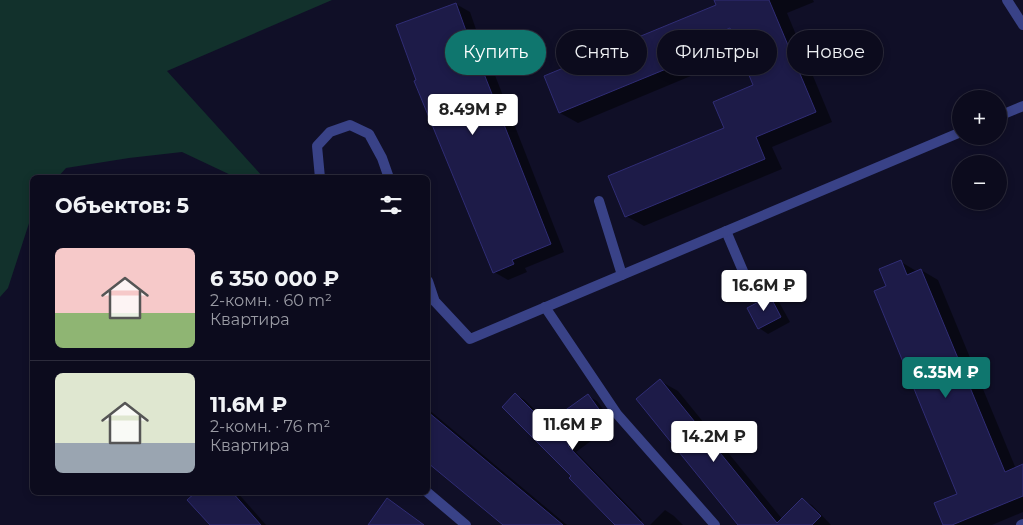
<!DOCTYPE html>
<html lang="ru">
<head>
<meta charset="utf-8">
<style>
	:root { --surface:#0c0b1d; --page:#1a192a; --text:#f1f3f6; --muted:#9a9ba4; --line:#2c2b3b; --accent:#0f766e }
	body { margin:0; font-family:Montserrat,sans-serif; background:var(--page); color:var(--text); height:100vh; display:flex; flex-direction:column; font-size:19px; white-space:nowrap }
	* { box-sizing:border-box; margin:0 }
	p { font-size:16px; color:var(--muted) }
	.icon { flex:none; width:28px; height:28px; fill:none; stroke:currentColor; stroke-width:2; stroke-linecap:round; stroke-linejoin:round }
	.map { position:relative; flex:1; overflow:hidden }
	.panel { position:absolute; left:30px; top:175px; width:400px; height:320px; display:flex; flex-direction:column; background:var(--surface); border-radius:8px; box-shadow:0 2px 8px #0003,0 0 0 1px var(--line) }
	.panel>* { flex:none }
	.top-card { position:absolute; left:445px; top:30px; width:475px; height:45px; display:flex; gap:10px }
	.buttons { position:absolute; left:952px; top:90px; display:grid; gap:10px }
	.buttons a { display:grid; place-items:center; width:55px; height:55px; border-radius:50%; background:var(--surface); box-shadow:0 2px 8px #0003,0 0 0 1px var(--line); font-size:25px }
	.price { position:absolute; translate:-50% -42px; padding:0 11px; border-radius:5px; background:#fff; color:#222; font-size:16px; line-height:32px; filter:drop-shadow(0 1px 2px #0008) }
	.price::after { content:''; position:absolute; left:50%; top:30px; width:15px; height:11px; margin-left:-8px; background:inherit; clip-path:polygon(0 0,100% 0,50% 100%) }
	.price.selected { background:var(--accent); color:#fff }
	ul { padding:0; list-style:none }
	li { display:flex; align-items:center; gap:15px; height:125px; padding:0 25px }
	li+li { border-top:1px solid var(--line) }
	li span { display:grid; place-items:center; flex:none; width:140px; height:100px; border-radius:8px; color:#555 }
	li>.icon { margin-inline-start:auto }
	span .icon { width:60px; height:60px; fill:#fffc; stroke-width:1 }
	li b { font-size:21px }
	h2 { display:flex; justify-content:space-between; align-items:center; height:60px; padding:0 25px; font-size:21px }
	.pill { padding:0 18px; border-radius:22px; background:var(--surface); box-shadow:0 2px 8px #0003,0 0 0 1px var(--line); font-size:18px; line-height:45px }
	.pill.selected { background:var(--accent); color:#fff }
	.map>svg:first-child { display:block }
	.green { fill:#12312c }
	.shadow { fill:#0007 }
	.building { fill:#1d1b48; stroke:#302d75 }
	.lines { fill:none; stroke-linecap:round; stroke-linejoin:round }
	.service { stroke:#394287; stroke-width:10 }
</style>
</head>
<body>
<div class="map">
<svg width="1023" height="525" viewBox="0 0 1023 525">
	<rect width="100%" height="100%" fill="#100f27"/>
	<!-- green -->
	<polygon class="green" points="0,0 332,0 167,71 263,177 235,177 182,152 129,158 66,168 58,177 32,178 32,214 8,288 0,297"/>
	<!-- shadow -->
	<g class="shadow">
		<polygon points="715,0 813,0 814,2 787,13 832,122 772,147 782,169 644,226 626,216 726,128 755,86 737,42 717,51 722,63 578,123 560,113 545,77 718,6"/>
		<polygon points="456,4 470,12 488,64 491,65 564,252 525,268 527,272 508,280 494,272"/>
		<polygon points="901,262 918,272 921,270 938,280 1016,469 1023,465 1023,512 992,525 944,525 959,495 888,286"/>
		<polygon points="770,297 779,302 790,322 768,334 759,328"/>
		<polygon points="660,381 678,391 783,520 802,500 812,505 831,525 740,525"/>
		<polygon points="516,395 525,400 549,424 588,396 597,401 614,424 576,452 642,520 637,525 617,525 573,476"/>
		<polygon points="428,409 567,525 505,525 428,461"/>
		<polygon points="197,492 237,492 266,525 211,525"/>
		<polygon points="665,510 674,516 683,525 650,525"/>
	</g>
	<!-- building -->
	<g class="building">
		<polygon points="714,0 769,0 816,112 756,137 765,159 625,217 608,176 724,128 713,102 753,85 730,28 700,41 705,53 559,113 544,76 716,5"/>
		<polygon points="456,3 475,56 477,56 551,244 512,260 514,264 493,273 414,81 416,80 396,25"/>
		<polygon points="901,260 907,275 921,269 1005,472 1023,464 1023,496 952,525 943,525 934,503 957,494 874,291 886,286 879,269"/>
		<polygon points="770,296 781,317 758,329 747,308"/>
		<polygon points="660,379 777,523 802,498 821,516 812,525 738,525 636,399"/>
		<polygon points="515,393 546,424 588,394 606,419 568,446 644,525 615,525 569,478 571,476 502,407"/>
		<polygon points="428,412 563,525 503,525 428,463"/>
		<polygon points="196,492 232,492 261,525 210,525 187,500"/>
		<polygon points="387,498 424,525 368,525"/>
	</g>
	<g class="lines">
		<!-- service -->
		<g class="service">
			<polyline points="1007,0 1023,25"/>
			<polyline points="999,116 1023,106"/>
			<polyline points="320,178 317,146 330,132 350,125 369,134 382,158 389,178"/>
			<polyline points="599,201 622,275"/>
			<polyline points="726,231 751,290"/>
			<polyline points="428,281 434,299"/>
			<polyline points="428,294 470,339 961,132"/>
			<polyline points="545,307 617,414 715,525"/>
			<polyline points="427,492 466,525"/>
			<polyline points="1021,525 1023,524"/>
		</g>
	</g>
</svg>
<div class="buttons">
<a>+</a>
<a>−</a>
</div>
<b class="price" style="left:473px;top:136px">8.49M ₽</b>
<b class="price" style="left:764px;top:312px">16.6M ₽</b>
<b class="price selected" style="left:946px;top:399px">6.35M ₽</b>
<b class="price" style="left:573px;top:451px">11.6M ₽</b>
<b class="price" style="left:714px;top:463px">14.2M ₽</b>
<div class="top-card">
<a class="pill selected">Купить</a>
<a class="pill">Снять</a>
<a class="pill">Фильтры</a>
<a class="pill">Новое</a>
</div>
<section class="panel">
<h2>Объектов: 5<svg class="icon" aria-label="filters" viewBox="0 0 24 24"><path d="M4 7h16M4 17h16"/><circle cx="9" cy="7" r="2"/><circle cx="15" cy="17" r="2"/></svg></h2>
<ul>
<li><span style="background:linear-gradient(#f6c9c9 65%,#8fb573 0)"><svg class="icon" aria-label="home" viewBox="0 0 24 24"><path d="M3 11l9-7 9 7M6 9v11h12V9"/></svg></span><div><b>6 350 000 ₽</b><p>2-комн. · 60 m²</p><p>Квартира</p></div></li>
<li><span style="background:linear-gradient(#dfe7d0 70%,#9aa5b1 0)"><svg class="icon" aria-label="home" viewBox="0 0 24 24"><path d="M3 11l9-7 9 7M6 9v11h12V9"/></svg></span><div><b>11.6M ₽</b><p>2-комн. · 76 m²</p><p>Квартира</p></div></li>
</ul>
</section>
</div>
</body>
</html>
